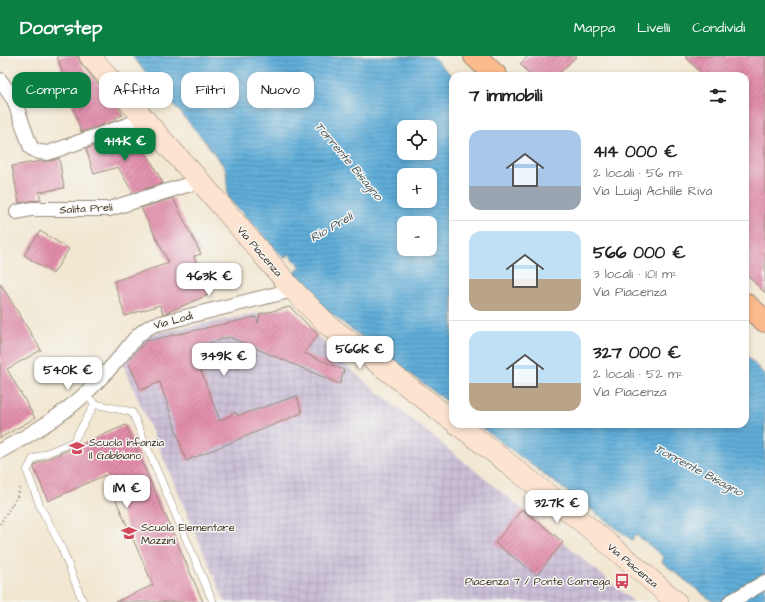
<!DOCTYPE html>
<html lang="it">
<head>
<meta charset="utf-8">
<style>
	:root { --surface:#fff; --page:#f2f2f2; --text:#222; --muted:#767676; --line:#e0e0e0; --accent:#0b8043 }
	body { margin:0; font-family:"Architects Daughter",sans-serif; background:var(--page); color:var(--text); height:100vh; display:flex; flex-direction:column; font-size:15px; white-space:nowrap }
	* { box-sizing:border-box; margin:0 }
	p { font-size:13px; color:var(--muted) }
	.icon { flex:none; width:22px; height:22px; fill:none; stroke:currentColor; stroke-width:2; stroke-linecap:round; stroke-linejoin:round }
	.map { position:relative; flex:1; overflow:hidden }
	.side { position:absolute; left:449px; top:16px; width:300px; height:356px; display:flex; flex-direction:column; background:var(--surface); border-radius:12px; box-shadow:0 2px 6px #0003 }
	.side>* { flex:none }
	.hud { position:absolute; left:12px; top:16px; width:377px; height:36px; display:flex; gap:8px }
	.fabs { position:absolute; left:397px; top:64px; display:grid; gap:8px }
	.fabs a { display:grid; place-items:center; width:40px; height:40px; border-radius:8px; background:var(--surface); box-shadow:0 2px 6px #0003; font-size:20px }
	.price { position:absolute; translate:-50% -34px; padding:0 9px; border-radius:8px; background:#fff; color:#222; font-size:13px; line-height:26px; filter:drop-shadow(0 1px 2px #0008) }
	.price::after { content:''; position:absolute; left:50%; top:24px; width:12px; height:9px; margin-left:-6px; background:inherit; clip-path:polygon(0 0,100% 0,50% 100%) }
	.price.active { background:var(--accent); color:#fff }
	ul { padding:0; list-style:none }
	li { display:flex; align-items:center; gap:12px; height:100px; padding:0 20px }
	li+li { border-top:1px solid var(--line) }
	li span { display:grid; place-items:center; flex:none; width:112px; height:80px; border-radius:12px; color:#555 }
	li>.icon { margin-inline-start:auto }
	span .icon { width:48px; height:48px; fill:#fffc; stroke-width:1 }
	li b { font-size:17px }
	h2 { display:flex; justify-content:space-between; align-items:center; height:48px; padding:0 20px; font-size:17px }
	.pill { padding:0 14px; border-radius:12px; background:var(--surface); box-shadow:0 2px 6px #0003; font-size:14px; line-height:36px }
	.pill.active { background:var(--accent); color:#fff }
	header { display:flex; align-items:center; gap:24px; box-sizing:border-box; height:56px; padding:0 20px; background:var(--accent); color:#fff }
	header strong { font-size:19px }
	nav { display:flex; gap:22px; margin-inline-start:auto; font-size:14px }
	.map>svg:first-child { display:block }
	.industrial { fill:url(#industrial-grid) }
	.water { fill:url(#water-rules); stroke:#4d6c7c; fill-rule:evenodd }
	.building { fill:url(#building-hatch) }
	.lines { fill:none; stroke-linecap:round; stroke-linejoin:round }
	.lane-casing { stroke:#968878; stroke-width:8 }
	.street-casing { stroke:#968878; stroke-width:16 }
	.secondary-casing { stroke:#968878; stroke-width:22 }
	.primary-casing { stroke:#968878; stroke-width:24 }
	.path { stroke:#968878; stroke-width:2.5; stroke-dasharray:1 3; stroke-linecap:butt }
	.lane { stroke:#fff; stroke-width:7 }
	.street { stroke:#fff; stroke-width:14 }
	.secondary { stroke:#fde4d1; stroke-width:21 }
	.primary { stroke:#fbbb8c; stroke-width:22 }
	.labels { text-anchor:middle; stroke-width:3; stroke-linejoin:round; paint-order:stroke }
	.street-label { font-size:11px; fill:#3b2a1e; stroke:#f6f6f2 }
	.poi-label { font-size:11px; fill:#3b2a1e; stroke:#f6f6f2; text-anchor:start }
	.water-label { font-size:12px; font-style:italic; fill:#48585f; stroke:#f6f6f2 }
</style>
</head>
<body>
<header>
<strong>Doorstep</strong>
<nav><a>Mappa</a><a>Livelli</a><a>Condividi</a></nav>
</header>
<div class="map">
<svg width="765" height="546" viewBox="0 0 765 546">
	<defs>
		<pattern id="industrial-grid" width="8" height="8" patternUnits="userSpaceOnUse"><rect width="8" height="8" fill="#cabfd7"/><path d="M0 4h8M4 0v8" fill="none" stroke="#aea4b8"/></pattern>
		<pattern id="water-rules" width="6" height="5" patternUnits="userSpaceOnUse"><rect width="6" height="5" fill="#5fadd9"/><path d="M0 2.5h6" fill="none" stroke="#508daf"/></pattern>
		<pattern id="building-hatch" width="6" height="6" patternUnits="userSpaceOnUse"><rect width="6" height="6" fill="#e28dab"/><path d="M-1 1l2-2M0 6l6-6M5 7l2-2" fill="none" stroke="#b8738b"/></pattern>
	</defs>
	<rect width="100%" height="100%" fill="#f6f6f2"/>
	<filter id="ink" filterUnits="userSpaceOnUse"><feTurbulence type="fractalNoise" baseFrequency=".025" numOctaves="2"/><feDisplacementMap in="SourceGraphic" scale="8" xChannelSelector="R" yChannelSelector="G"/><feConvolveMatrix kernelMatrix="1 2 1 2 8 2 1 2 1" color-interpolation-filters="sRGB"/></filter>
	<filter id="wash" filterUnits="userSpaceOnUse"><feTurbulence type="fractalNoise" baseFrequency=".012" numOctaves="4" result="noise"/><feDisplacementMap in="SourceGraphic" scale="16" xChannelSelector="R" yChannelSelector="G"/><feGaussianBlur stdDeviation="0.9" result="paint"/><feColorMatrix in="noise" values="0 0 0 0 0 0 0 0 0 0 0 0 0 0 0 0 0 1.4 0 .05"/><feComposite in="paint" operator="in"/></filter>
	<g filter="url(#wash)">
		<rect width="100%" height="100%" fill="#f2e7d1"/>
		<!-- industrial -->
		<polygon class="industrial" points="290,251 346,310 563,486 634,546 225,546 121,303 142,280"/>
		<!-- water -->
		<g class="water">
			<path d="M132,0H432L453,21V350L326,254L294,217L301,211L289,198L284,202L228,142L226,113L203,83ZM404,71H430V97H404ZM404,119H430V145H404ZM404,167H430V193H404Z"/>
			<polygon points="745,298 765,319 765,546 713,546 662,506 664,501 635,478 632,484 477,368 745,368"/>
		</g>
		<g id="blocks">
			<!-- building -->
			<g class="building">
				<polygon points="57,0 78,0 81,8 119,52 123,59 115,62 117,64 81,76"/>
				<polygon points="528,0 577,0 556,20 532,20 520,8"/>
				<polygon points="685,0 765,0 765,237 745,217 745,20 704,20"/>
				<polygon points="129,77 148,100 163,127 133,137 118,111 94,118 86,93"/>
				<polygon points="59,102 64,132 39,136 41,144 29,145 19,147 12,110 42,105 51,105"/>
				<polygon points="173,142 201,198 194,200 208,239 166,257 163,258 160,249 125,260 114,225 169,207 141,152"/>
				<polygon points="40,175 69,193 53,218 24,199"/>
				<polygon points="0,227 41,294 7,313 35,362 0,382"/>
				<polygon points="290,251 318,279 304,297 344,314 340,328 229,281 193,292 198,307 220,365 236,356 237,360 297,340 302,357 186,405 160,326 141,334 128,306 146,285 256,261 258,267 260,258"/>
				<polygon points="126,369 203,546 115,546 153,529 105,419 48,445 34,412 36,408"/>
				<polygon points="522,453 563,486 537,519 495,487"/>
			</g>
		</g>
	</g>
	<g filter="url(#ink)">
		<use href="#blocks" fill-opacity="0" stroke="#968878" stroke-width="1"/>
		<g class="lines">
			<defs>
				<g id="lane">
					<polyline points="85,338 95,348 132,356 213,546"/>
					<polyline points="83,546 60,488 40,450 27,415 33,403 73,386 95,348"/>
				</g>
				<g id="street">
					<polyline points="0,24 14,44 31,92 39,96 48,97 144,63"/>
					<polyline points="17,156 31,153 109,153 200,125"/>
					<path d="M0,395C30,379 59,362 84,339C96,327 109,314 120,301C130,289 138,276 153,269L293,234"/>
					<polyline points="730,546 765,526"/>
				</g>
				<g id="secondary">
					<polyline points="90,0 165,87 200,125 293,234 328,269 453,365"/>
					<path d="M457,368C531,425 606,483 676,546"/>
				</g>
				<g id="primary">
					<polyline points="475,0 496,20"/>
					<polyline points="745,248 765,265"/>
				</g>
			</defs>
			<!-- lane casing -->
			<use href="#lane" class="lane-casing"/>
			<!-- street casing -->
			<use href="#street" class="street-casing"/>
			<!-- secondary casing -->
			<use href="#secondary" class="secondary-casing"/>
			<!-- primary casing -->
			<use href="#primary" class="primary-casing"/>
			<!-- path -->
			<polyline class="path" points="0,468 18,439 19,432"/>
			<!-- lane -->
			<use href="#lane" class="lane"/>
			<!-- street -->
			<use href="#street" class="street"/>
			<!-- secondary -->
			<use href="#secondary" class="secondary"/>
			<!-- primary -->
			<use href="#primary" class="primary"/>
		</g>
	</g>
	<!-- icons -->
	<defs>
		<symbol id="school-bare" viewBox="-9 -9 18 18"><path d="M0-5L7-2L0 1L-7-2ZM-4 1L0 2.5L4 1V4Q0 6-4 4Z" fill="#d1495b" stroke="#f6f6f2" stroke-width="2.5" paint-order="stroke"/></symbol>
		<symbol id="bus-bare" viewBox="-9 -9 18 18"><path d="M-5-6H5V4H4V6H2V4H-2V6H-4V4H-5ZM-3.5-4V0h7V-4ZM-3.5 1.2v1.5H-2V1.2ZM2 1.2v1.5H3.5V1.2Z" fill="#d1495b" stroke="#f6f6f2" stroke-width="2.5" paint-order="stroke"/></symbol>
	</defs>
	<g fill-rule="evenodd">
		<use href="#school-bare" x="66" y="381" width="22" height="22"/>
		<use href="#school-bare" x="118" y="466" width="22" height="22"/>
		<use href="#bus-bare" x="611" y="514" width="22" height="22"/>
	</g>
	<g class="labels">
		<!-- street labels -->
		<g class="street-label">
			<text transform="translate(86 152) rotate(-3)" y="4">Salita Preli</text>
			<text transform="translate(260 195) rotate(49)" y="4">Via Piacenza</text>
			<text transform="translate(173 264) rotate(-15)" y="4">Via Lodi</text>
			<text transform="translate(633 509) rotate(40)" y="4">Via Piacenza</text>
		</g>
		<!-- poi labels -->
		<g class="poi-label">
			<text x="89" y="390">Scuola infanzia<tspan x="89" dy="13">Il Gabbiano</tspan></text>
			<text x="141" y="475">Scuola Elementare<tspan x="141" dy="13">Mazzini</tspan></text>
			<text x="610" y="529" text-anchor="end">Piacenza 7 / Ponte Carrega</text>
		</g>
		<!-- water labels -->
		<g class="water-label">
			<text transform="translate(349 105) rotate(50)" y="4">Torrente Bisagno</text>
			<text transform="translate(331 171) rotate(-30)" y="4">Rio Preli</text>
			<text transform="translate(699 414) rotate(28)" y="4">Torrente Bisagno</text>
		</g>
	</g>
</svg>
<div class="fabs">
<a><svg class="icon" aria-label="locate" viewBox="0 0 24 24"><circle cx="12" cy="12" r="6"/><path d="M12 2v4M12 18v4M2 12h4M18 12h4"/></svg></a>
<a>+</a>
<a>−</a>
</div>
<b class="price active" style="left:125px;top:106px">414K €</b>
<b class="price" style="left:209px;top:241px">463K €</b>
<b class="price" style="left:360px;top:314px">566K €</b>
<b class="price" style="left:224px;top:321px">349K €</b>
<b class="price" style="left:68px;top:335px">540K €</b>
<b class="price" style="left:127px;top:453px">1M €</b>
<b class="price" style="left:557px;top:468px">327K €</b>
<div class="hud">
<a class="pill active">Compra</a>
<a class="pill">Affitta</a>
<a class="pill">Filtri</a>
<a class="pill">Nuovo</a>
</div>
<section class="side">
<h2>7 immobili<svg class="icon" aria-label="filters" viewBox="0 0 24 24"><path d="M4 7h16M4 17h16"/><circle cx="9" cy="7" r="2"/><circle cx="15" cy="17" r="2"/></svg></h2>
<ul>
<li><span style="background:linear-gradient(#a9c7e8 70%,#9aa5b1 0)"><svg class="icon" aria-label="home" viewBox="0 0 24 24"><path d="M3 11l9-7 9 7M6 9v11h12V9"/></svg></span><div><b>414 000 €</b><p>2 locali · 56 m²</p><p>Via Luigi Achille Riva</p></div></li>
<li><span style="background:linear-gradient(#bfe0f5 60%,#b9a48a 0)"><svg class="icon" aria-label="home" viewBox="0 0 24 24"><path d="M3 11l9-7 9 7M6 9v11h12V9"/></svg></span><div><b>566 000 €</b><p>3 locali · 101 m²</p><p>Via Piacenza</p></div></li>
<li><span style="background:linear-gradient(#bfe0f5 65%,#b9a48a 0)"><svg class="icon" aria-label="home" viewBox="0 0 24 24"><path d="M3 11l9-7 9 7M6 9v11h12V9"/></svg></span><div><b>327 000 €</b><p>2 locali · 52 m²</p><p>Via Piacenza</p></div></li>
</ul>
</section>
</div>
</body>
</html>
